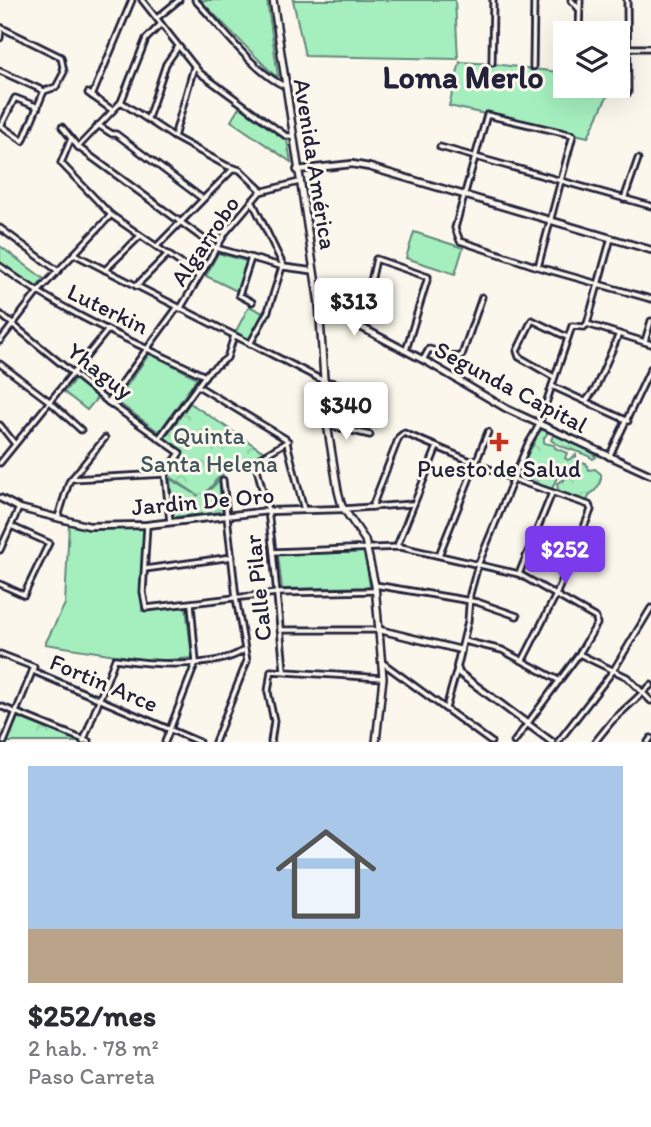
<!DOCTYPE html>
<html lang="es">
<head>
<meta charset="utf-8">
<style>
	:root { --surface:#fff; --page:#f2f2f3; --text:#2b2b33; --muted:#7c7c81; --line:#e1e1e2; --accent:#7c3aed }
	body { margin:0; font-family:Itim,sans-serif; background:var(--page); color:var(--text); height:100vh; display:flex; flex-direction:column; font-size:26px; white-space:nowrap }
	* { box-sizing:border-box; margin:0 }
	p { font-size:23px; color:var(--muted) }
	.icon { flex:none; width:38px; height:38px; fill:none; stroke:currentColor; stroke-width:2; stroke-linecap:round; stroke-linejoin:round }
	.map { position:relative; height:742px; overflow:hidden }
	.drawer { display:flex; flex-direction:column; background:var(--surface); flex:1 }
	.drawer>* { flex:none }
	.controls { position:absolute; left:553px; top:21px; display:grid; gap:14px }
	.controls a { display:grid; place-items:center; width:77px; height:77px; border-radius:0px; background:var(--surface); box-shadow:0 7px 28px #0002; font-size:35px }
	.price { position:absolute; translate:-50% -60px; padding:0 16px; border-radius:7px; background:#fff; color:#222; font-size:23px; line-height:46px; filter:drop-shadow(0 2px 4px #0008) }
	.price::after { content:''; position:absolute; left:50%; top:42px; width:21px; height:16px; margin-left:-10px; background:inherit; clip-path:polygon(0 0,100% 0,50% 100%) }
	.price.selected { background:var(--accent); color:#fff }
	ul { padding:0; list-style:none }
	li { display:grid; align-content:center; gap:14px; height:371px; padding:0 28px }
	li+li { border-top:2px solid var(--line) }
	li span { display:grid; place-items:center; height:217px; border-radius:0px; color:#555 }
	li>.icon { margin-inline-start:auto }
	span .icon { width:126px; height:126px; fill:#fffc; stroke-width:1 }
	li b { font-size:30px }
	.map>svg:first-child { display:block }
	.green { fill:#a5efbe; stroke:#64887c; stroke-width:2 }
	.forest { fill:url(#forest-crowns); stroke:#64887c; stroke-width:2 }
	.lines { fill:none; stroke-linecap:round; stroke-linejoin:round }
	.minor-casing { stroke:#22223b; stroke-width:9 }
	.tertiary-casing { stroke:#22223b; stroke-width:10 }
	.secondary-casing { stroke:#22223b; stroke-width:10 }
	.minor { stroke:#fbf7ec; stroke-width:3.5 }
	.tertiary { stroke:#fbf7ec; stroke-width:4.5 }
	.secondary { stroke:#fbf7ec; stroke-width:5 }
	.poi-dot { fill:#c8321e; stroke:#fbf7ec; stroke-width:2.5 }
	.labels { text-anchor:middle; stroke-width:6; stroke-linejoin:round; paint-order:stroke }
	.street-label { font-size:24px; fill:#22223b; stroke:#fbf7ec }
	.park-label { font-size:24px; fill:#43555c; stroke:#fbf7ec }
	.poi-label { font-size:24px; fill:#22223b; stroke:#fbf7ec }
	.district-label { font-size:32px; font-weight:bold; fill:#22223b; stroke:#fbf7ec }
</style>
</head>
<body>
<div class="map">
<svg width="651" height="742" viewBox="0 0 651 742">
	<defs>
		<pattern id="forest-crowns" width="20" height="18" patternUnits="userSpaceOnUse" patternTransform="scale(1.75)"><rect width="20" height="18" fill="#a5efbe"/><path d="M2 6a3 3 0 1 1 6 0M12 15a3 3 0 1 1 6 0" fill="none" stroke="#8ecda4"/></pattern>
	</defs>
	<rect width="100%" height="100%" fill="#fbf7ec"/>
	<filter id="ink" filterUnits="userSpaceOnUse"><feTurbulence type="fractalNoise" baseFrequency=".0143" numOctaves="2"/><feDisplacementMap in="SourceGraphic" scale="14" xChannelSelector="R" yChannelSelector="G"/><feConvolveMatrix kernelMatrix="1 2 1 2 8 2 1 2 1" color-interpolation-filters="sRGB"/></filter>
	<g filter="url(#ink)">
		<!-- green -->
		<g class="green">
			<polygon points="200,0 267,0 278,76 274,75"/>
			<polygon points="293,0 455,0 458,59 305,56"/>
			<polygon points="460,62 494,64 565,73 565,86 605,86 611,88 588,137 449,106"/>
			<polygon points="240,106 287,140 291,162 231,121"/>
			<polygon points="414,232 463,248 455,274 406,258"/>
			<polygon points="0,246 44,279 35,289 0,263"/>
			<polygon points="218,253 249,262 239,292 206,276"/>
			<polygon points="249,306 265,314 250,341 235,333"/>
			<polygon points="150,353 197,378 159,432 116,401"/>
			<polygon points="75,379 98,397 87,410 64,392"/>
			<polygon points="69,523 87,529 145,527 142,611 186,607 192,658 154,661 45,644 65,604"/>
			<polygon points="365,552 370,587 282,589 278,555"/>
		</g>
		<!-- forest -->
		<g class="forest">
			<polygon points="190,403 264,452 221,475 204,495 219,481 223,512 174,517 170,479 199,496 169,476 180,460 182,452 165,438"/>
			<path d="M542,429L549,431L544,438V443L554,445L555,448L567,453L565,458L568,460L576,455L577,463H586L589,470L595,469L601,474C602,481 597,491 590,494L586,503L577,500L575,503L570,502L566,494L558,490L557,483L564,480V478L557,477L552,489L543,486L538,487L536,482L520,479L518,473L536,439L535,437Z"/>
			<path d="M554,434L589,450L596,457L593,459C581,450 562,450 551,440Z"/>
			<polygon points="18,717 79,741 79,742 7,742"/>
		</g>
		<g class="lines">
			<defs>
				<g id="minor">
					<polyline points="142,0 200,73 286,136 292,136"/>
					<path d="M195,0C219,24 255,74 285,86"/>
					<polyline points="571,0 579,9"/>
					<polyline points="627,0 628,93"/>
					<polyline points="157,18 179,0"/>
					<polyline points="0,27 61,57 64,72 56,87 44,91 0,71"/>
					<polyline points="579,33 580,0"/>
					<polyline points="0,38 1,28"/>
					<polyline points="627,48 651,48"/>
					<polyline points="492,63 493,0"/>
					<polyline points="533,67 534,0"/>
					<polyline points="88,93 112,110"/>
					<polyline points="92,96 132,0"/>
					<polyline points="121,102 174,137 227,166 240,170 262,191"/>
					<polyline points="148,118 166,64 178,47"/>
					<polyline points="0,125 23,141 44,91"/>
					<polyline points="98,125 112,134 116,134 203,199"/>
					<polyline points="1,126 15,98 38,107"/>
					<polyline points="62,127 78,147 216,248 284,267 314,271"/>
					<polyline points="174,137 194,67"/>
					<polyline points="71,139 61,163 111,215 199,276"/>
					<polyline points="78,147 121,102 146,39 161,24"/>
					<polyline points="440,147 651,206"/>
					<polyline points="624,199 638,159"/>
					<polyline points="252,201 284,267"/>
					<polyline points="0,228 58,271"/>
					<polyline points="157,246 234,168"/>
					<polyline points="74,254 324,381 377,392"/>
					<polyline points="251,258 239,295 252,302"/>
					<path d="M0,266C63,313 134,342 205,376"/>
					<polyline points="538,267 573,135 487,115 455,228 460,241 538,267 651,299"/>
					<polyline points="105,270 140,236"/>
					<polyline points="136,286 168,254"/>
					<polyline points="180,309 226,232 260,192 299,182"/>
					<polyline points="0,314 108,402 180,453 165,474 170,522"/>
					<polyline points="587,324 611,238"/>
					<polyline points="361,327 376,259 428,277 406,350"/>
					<polyline points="0,341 37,293 111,215"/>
					<polyline points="645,341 651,321"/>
					<polyline points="250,344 268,311 282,267"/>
					<polyline points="423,360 429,349 458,357 462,355 482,297"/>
					<polyline points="0,364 49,401 81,430"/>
					<polyline points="554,377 519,357 517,351 532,320 567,337"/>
					<polyline points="198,386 286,439 304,510"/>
					<polyline points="552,386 628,421"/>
					<polyline points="586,401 595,389 619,334"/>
					<polyline points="108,402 177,308"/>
					<polyline points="0,425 15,444"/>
					<polyline points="328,425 370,435"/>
					<polyline points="160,437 207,373 227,358 234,336"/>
					<polyline points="609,457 651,368"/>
					<polyline points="0,463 107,331"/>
					<polyline points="71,479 165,474"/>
					<polyline points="372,507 399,437 404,433 513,479 589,505 591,510 556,595 523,660"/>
					<polyline points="344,509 412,504"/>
					<polyline points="58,517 69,482 105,438"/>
					<polyline points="147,525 143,592 146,608 277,593 375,591"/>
					<polyline points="397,546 437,447"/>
					<polyline points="0,550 19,508"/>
					<polyline points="273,552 401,547 519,574 596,618 597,624 579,654 514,742"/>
					<polyline points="439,555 488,432"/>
					<polyline points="145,569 232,557"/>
					<polyline points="519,574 552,493"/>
					<polyline points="0,584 24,595 49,543 11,526"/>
					<polyline points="375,585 477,602 517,616"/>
					<polyline points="280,630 380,630"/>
					<polyline points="464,641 502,650 560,681"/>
					<polyline points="461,650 468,621 470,594 478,565 527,446 538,427 572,326 584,327 587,324 651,344"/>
					<polyline points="0,654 34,667 4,742"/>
					<polyline points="579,654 627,677 651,701"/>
					<polyline points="383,663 491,742"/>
					<polyline points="284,670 273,552 268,511 255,461 288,441"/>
					<polyline points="33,671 199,742"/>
					<polyline points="0,706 89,742"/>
					<polyline points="446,708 457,669"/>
					<path d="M83,742L115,659C148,664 215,670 244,650"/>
					<polyline points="165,742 196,662 191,604"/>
					<polyline points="215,742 247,661 236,598 223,480"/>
					<polyline points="271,742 274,721 268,692 271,671 383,678"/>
					<polyline points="558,742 613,671 651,608"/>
					<polyline points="595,742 612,721 651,685"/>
					<polyline points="648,742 651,738"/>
				</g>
				<g id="tertiary">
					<polyline points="297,170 352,164 369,167 651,250"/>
					<polyline points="319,305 429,363 507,409 651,475"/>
					<polyline points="0,498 19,508 89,526 147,525 268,511 344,509"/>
					<polyline points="380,630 461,650 457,667 459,673 552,742"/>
				</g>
				<polyline id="secondary" points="273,0 319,304 327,424 338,491 342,506 365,540 375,585 383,678 376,742"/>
			</defs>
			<!-- minor casing -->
			<use href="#minor" class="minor-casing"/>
			<!-- tertiary casing -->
			<use href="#tertiary" class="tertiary-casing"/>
			<!-- secondary casing -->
			<use href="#secondary" class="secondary-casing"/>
			<!-- minor -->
			<use href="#minor" class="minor"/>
			<!-- tertiary -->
			<use href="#tertiary" class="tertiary"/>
			<!-- secondary -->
			<use href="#secondary" class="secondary"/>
		</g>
	</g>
	<!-- markers -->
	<path class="poi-dot" d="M495.5 431.5h7v7h7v7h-7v7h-7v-7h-7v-7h7z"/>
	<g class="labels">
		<!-- street labels -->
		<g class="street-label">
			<text transform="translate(315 164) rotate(81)" y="8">Avenida América</text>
			<text transform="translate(205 241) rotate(-56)" y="8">Algarrobo</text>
			<text transform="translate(108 309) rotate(26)" y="8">Luterkin</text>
			<text transform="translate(100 371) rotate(38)" y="8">Yhaguy</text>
			<text transform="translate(511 387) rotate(28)" y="8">Segunda Capital</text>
			<text transform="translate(203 501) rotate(-5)" y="8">Jardin De Oro</text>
			<text transform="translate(258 588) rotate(-96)" y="8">Calle Pilar</text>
			<text transform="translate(104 683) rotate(23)" y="8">Fortin Arce</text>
		</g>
		<!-- park labels -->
		<g class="park-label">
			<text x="209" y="444">Quinta<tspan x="209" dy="28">Santa Helena</tspan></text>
		</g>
		<!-- poi labels -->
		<g class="poi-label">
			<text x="499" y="477">Puesto de Salud</text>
		</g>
		<!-- district labels -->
		<g class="district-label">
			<text x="463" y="88">Loma Merlo</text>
		</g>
	</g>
</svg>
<div class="controls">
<a><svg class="icon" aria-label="layers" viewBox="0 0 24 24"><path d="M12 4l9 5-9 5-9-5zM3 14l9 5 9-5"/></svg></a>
</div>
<b class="price" style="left:354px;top:338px">$313</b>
<b class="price" style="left:346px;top:442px">$340</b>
<b class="price selected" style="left:565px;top:586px">$252</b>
</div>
<section class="drawer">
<ul>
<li><span style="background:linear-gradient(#a9c7e8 75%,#b9a48a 0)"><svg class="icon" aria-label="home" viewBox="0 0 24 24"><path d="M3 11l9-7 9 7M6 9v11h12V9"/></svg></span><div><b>$252/mes</b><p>2 hab. · 78 m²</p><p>Paso Carreta</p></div></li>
</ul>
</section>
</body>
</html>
